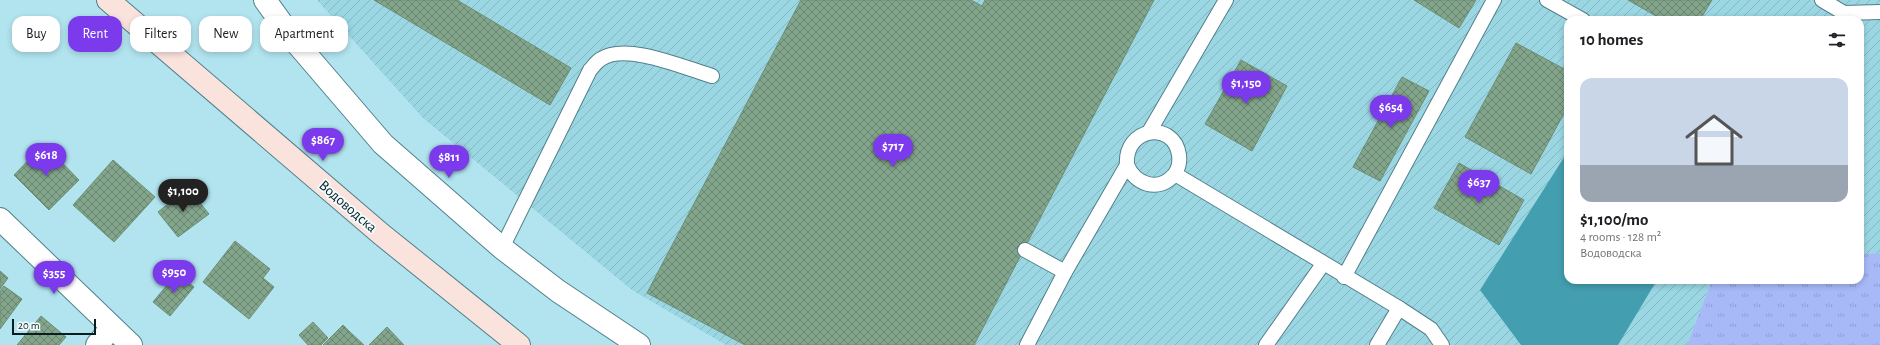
<!DOCTYPE html>
<html lang="en">
<head>
<meta charset="utf-8">
<style>
	:root { --surface:#fff; --page:#f6f6f6; --text:#202124; --muted:#757577; --line:#e0e0e0; --accent:#7c3aed }
	body { margin:0; font-family:"Alegreya Sans",sans-serif; background:var(--page); color:var(--text); height:100vh; display:flex; flex-direction:column; font-size:15px; white-space:nowrap }
	* { box-sizing:border-box; margin:0 }
	p { font-size:13px; color:var(--muted) }
	.icon { flex:none; width:22px; height:22px; fill:none; stroke:currentColor; stroke-width:2; stroke-linecap:round; stroke-linejoin:round }
	.map { position:relative; flex:1; overflow:hidden }
	.details { position:absolute; left:1564px; top:16px; width:300px; height:268px; display:flex; flex-direction:column; background:var(--surface); border-radius:12px; box-shadow:0 2px 6px #0003 }
	.details>* { flex:none }
	.guide { position:absolute; left:12px; top:16px; width:380px; height:36px; display:flex; gap:8px }
	.scale { position:absolute; left:12px; bottom:10px; width:84px; box-sizing:border-box; padding-left:4px; border:2px solid #0a1e22; border-top:0; font-size:11px; line-height:14px; white-space:nowrap; color:#0a1e22; -webkit-text-stroke:3px #f3fdff; paint-order:stroke }
	.price { position:absolute; translate:-50% -34px; padding:0 9px; border-radius:14px; background:var(--accent); color:#fff; font-size:13px; line-height:26px; filter:drop-shadow(0 1px 2px #0008) }
	.price::after { content:''; position:absolute; left:50%; top:24px; width:12px; height:9px; margin-left:-6px; background:inherit; clip-path:polygon(0 0,100% 0,50% 100%) }
	.price.on { background:#222; color:#fff }
	ul { padding:0; list-style:none }
	li { display:grid; align-content:center; gap:8px; height:212px; padding:0 16px }
	li+li { border-top:1px solid var(--line) }
	li span { display:grid; place-items:center; height:124px; border-radius:12px; color:#555 }
	li>.icon { margin-inline-start:auto }
	span .icon { width:72px; height:72px; fill:#fffc; stroke-width:1 }
	li b { font-size:17px }
	h2 { display:flex; justify-content:space-between; align-items:center; height:48px; padding:0 16px; font-size:17px }
	.tag { padding:0 14px; border-radius:12px; background:var(--surface); box-shadow:0 2px 6px #0003; font-size:14px; line-height:36px }
	.tag.on { background:var(--accent); color:#fff }
	.map>svg:first-child { display:block }
	.industrial { fill:url(#industrial-furrows) }
	.grass { fill:url(#grass-tufts) }
	.water { fill:#439eaf }
	.building { fill:url(#building-cross-hatch); stroke:#6c8e75 }
	.lines { fill:none; stroke-linecap:round; stroke-linejoin:round }
	.service-casing { stroke:#51818b; stroke-width:16 }
	.minor-casing { stroke:#51818b; stroke-width:24 }
	.secondary-casing { stroke:#51818b; stroke-width:24 }
	.service { stroke:#fff; stroke-width:14 }
	.minor { stroke:#fff; stroke-width:22 }
	.secondary { stroke:#fae2dd; stroke-width:22 }
	.labels { text-anchor:middle; stroke-width:3.5; stroke-linejoin:round; paint-order:stroke }
	.street-label { font-size:15px; fill:#0a1e22; stroke:#f3fdff }
</style>
</head>
<body>
<div class="map">
<svg width="1880" height="345" viewBox="0 0 1880 345">
	<defs>
		<pattern id="industrial-furrows" width="10" height="10" patternUnits="userSpaceOnUse"><rect width="10" height="10" fill="#9bd6e3"/><path d="M-1 1l2-2M0 10L10 0M9 11l2-2" fill="none" stroke="#84b7c2"/></pattern>
		<pattern id="grass-tufts" width="24" height="20" patternUnits="userSpaceOnUse"><rect width="24" height="20" fill="#a8b9f8"/><path d="M3 7l-1-3M5 7V3M7 7l1-3M15 17l-1-3M17 17v-4M19 17l1-3" fill="none" stroke="#8f9fd4"/></pattern>
		<pattern id="building-cross-hatch" width="8" height="8" patternUnits="userSpaceOnUse"><rect width="8" height="8" fill="#83a58b"/><path d="M0 0l8 8M0 8l8-8" fill="none" stroke="#698671"/></pattern>
	</defs>
	<rect width="100%" height="100%" fill="#b1e4ef"/>
	<!-- industrial -->
	<polygon class="industrial" points="317,0 1880,0 1880,253 1860,254 1860,20 1568,20 1568,280 1712,280 1687,345 726,345 632,290 423,118"/>
	<!-- grass -->
	<polygon class="grass" points="1880,253 1880,345 1687,345 1712,280 1860,280 1860,254"/>
	<!-- water -->
	<polygon class="water" points="1568,151 1568,280 1657,280 1618,345 1521,345 1480,290"/>
	<!-- building -->
	<g class="building">
		<polygon points="374,0 457,0 571,68 550,105"/>
		<polygon points="801,0 971,0 982,6 985,0 1154,0 974,345 745,345 647,293"/>
		<polygon points="1414,0 1476,0 1459,28"/>
		<polygon points="1628,0 1712,0 1700,20 1663,20"/>
		<polygon points="1516,43 1568,71 1568,106 1531,174 1465,137"/>
		<polygon points="1241,60 1287,86 1252,151 1205,124"/>
		<polygon points="1402,77 1429,91 1380,181 1353,167"/>
		<polygon points="44,144 79,180 49,210 14,175"/>
		<polygon points="113,160 155,197 114,242 73,205"/>
		<polygon points="1459,163 1524,200 1499,245 1434,208"/>
		<polygon points="188,188 209,214 178,237 158,212"/>
		<polygon points="235,241 270,269 263,278 274,287 249,319 203,282"/>
		<polygon points="0,271 8,278 0,289"/>
		<polygon points="177,273 194,287 170,316 153,302"/>
		<polygon points="4,286 22,299 0,329 0,291"/>
		<polygon points="41,316 66,337 59,345 17,345"/>
		<polygon points="313,322 328,338 321,345 308,345 299,335"/>
		<polygon points="343,325 350,332 364,345 323,345"/>
		<polygon points="387,327 404,345 369,345"/>
	</g>
	<g class="lines">
		<defs>
			<g id="service">
				<polyline points="1547,0 1583,20"/>
				<polyline points="1822,0 1844,13 1880,12"/>
				<polyline points="1149,132 1226,0"/>
				<polyline points="1175,174 1399,308 1431,329 1442,345"/>
				<path d="M502,248L590,70C593,67 597,61 601,59C626,42 685,68 712,76"/>
				<polyline points="1025,250 1065,272"/>
				<polyline points="1344,277 1494,0"/>
				<path d="M1027,345L1065,272L1127,165C1124,127 1174,120 1179,155C1180,162 1178,170 1174,175C1158,193 1135,184 1127,165"/>
				<polyline points="1266,345 1323,264"/>
				<polyline points="1377,345 1399,308"/>
			</g>
			<g id="minor">
				<polyline points="265,0 293,39 383,144 502,248 558,291 639,345"/>
				<polyline points="0,219 131,345"/>
				<polyline points="97,345 112,327"/>
			</g>
			<polyline id="secondary" points="108,0 381,234 519,345"/>
		</defs>
		<!-- service casing -->
		<use href="#service" class="service-casing"/>
		<!-- minor casing -->
		<use href="#minor" class="minor-casing"/>
		<!-- secondary casing -->
		<use href="#secondary" class="secondary-casing"/>
		<!-- service -->
		<use href="#service" class="service"/>
		<!-- minor -->
		<use href="#minor" class="minor"/>
		<!-- secondary -->
		<use href="#secondary" class="secondary"/>
	</g>
	<g class="labels">
		<!-- street labels -->
		<g class="street-label">
			<text transform="translate(348 206) rotate(41)" y="5">Водоводска</text>
		</g>
	</g>
</svg>
<div class="scale">20 m</div>
<b class="price" style="left:1246px;top:105px">$1,150</b>
<b class="price" style="left:1391px;top:129px">$654</b>
<b class="price" style="left:323px;top:162px">$867</b>
<b class="price" style="left:893px;top:168px">$717</b>
<b class="price" style="left:46px;top:177px">$618</b>
<b class="price" style="left:449px;top:179px">$811</b>
<b class="price" style="left:1479px;top:204px">$637</b>
<b class="price on" style="left:183px;top:213px">$1,100</b>
<b class="price" style="left:174px;top:294px">$950</b>
<b class="price" style="left:54px;top:295px">$355</b>
<div class="guide">
<a class="tag">Buy</a>
<a class="tag on">Rent</a>
<a class="tag">Filters</a>
<a class="tag">New</a>
<a class="tag">Apartment</a>
</div>
<section class="details">
<h2>10 homes<svg class="icon" aria-label="filters" viewBox="0 0 24 24"><path d="M4 7h16M4 17h16"/><circle cx="9" cy="7" r="2"/><circle cx="15" cy="17" r="2"/></svg></h2>
<ul>
<li><span style="background:linear-gradient(#c9d6e8 70%,#9aa5b1 0)"><svg class="icon" aria-label="home" viewBox="0 0 24 24"><path d="M3 11l9-7 9 7M6 9v11h12V9"/></svg></span><div><b>$1,100/mo</b><p>4 rooms · 128 m²</p><p>Водоводска</p></div></li>
</ul>
</section>
</div>
</body>
</html>
